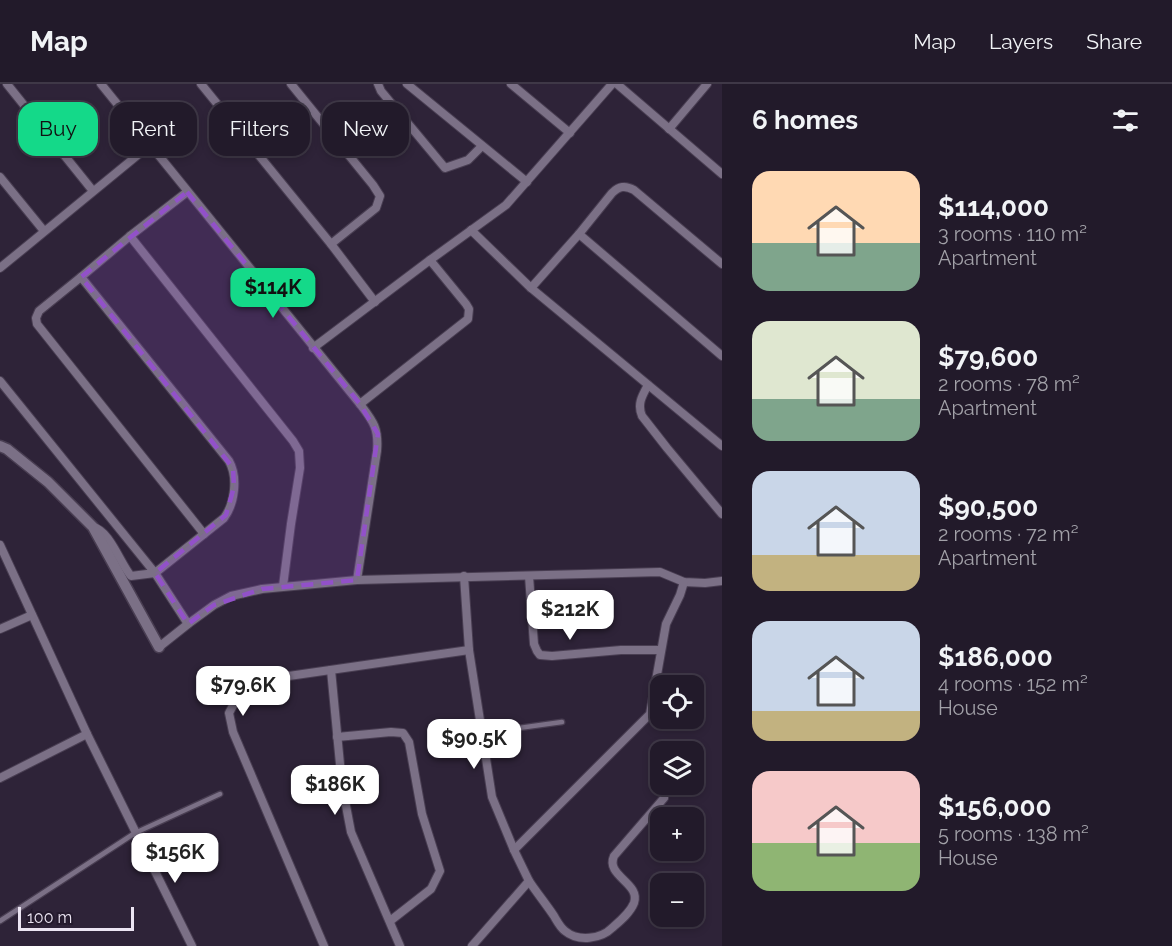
<!DOCTYPE html>
<html lang="en">
<head>
<meta charset="utf-8">
<style>
	:root { --surface:#221a2a; --page:#2e2736; --text:#f1f3f6; --muted:#a2a1a8; --line:#3f3847; --accent:#14d989 }
	body { margin:0; font-family:Raleway,sans-serif; background:var(--page); color:var(--text); height:100vh; display:flex; flex-direction:column; font-size:22px; white-space:nowrap }
	* { box-sizing:border-box; margin:0 }
	p { font-size:20px; color:var(--muted) }
	.icon { flex:none; width:33px; height:33px; fill:none; stroke:currentColor; stroke-width:2; stroke-linecap:round; stroke-linejoin:round }
	.map { position:relative; flex:1; overflow:hidden }
	.panel { display:flex; flex-direction:column; background:var(--surface); width:450px }
	.panel>* { flex:none }
	.hud { position:absolute; left:18px; top:18px; width:570px; height:54px; display:flex; gap:12px }
	.controls { position:absolute; left:650px; top:591px; display:grid; gap:12px }
	.controls a { display:grid; place-items:center; width:54px; height:54px; border-radius:12px; background:var(--surface); box-shadow:0 3px 9px #0003,0 0 0 2px var(--line); font-size:30px }
	.scale { position:absolute; left:18px; bottom:15px; width:116px; box-sizing:border-box; padding-left:6px; border:3px solid #ece5f3; border-top:0; font-size:16px; line-height:21px; white-space:nowrap; color:#ece5f3; -webkit-text-stroke:4px #241a2d; paint-order:stroke }
	.price { position:absolute; translate:-50% -51px; padding:0 14px; border-radius:12px; background:#fff; color:#222; font-size:20px; line-height:39px; filter:drop-shadow(0 2px 3px #0008) }
	.price::after { content:''; position:absolute; left:50%; top:36px; width:18px; height:14px; margin-left:-9px; background:inherit; clip-path:polygon(0 0,100% 0,50% 100%) }
	.price.on { background:var(--accent); color:#111 }
	ul { padding:0; list-style:none }
	li { display:flex; align-items:center; gap:18px; height:150px; padding:0 30px }
	li span { display:grid; place-items:center; flex:none; width:168px; height:120px; border-radius:18px; color:#555 }
	li>.icon { margin-inline-start:auto }
	span .icon { width:72px; height:72px; fill:#fffc; stroke-width:1 }
	li b { font-size:26px }
	h2 { display:flex; justify-content:space-between; align-items:center; height:72px; padding:0 30px; font-size:26px }
	.tag { padding:0 21px; border-radius:18px; background:var(--surface); box-shadow:0 3px 9px #0003,0 0 0 2px var(--line); font-size:21px; line-height:54px }
	.tag.on { background:var(--accent); color:#111 }
	header { display:flex; align-items:center; gap:36px; box-sizing:border-box; height:84px; padding:0 30px; background:var(--surface); border-bottom:2px solid var(--line) }
	header strong { font-size:28px }
	nav { display:flex; gap:33px; margin-inline-start:auto; font-size:21px }
	main { display:flex; flex:1; min-height:0 }
	.map>svg:first-child { display:block }
	.lines { fill:none; stroke-linecap:round; stroke-linejoin:round }
	.service-casing { stroke:#493e52; stroke-width:7 }
	.minor-casing { stroke:#493e52; stroke-width:10 }
	.tertiary-casing { stroke:#493e52; stroke-width:13 }
	.service { stroke:#7b7086; stroke-width:4.5 }
	.minor { stroke:#7b7086; stroke-width:8 }
	.tertiary { stroke:#7b7086; stroke-width:10 }
	.marked { fill:#9251c9; fill-opacity:0.2; stroke:#9251c9; stroke-width:4.5; stroke-dasharray:12 8; stroke-linejoin:round }
</style>
</head>
<body>
<header>
<strong>Map</strong>
<nav><a>Map</a><a>Layers</a><a>Share</a></nav>
</header>
<main>
<div class="map">
<svg width="722" height="862" viewBox="0 0 722 862">
	<rect width="100%" height="100%" fill="#2e2338"/>
	<g class="lines">
		<defs>
			<g id="service">
				<polyline points="482,649 562,638"/>
				<polyline points="0,837 135,749 220,710"/>
			</g>
			<g id="minor">
				<polyline points="7,0 93,107"/>
				<path d="M101,0L360,320C373,337 379,344 377,367L357,496"/>
				<polyline points="201,0 331,160 375,218"/>
				<polyline points="291,0 373,101 380,112 376,124 331,160"/>
				<polyline points="378,0 381,7 445,84 468,76 482,62"/>
				<polyline points="407,0 527,98"/>
				<polyline points="511,0 570,49"/>
				<polyline points="617,0 722,90"/>
				<polyline points="669,45 707,0"/>
				<polyline points="0,93 44,147"/>
				<polyline points="471,146 531,204 722,362"/>
				<polyline points="579,150 722,272"/>
				<polyline points="130,152 293,357 299,367 300,384 291,440 283,502"/>
				<polyline points="0,184 150,61"/>
				<polyline points="81,193 39,227 36,234 37,240 204,450"/>
				<path d="M531,204L579,150L612,109C619,102 625,101 634,106L722,180"/>
				<polyline points="313,264 430,176 506,121 612,0"/>
				<polyline points="0,297 155,489 188,540"/>
				<path d="M648,301C642,312 637,320 642,332L667,364L722,430"/>
				<polyline points="360,320 468,235 469,225 466,220 430,176"/>
				<path d="M93,443C110,447 120,479 131,492L155,489L224,434C235,419 238,393 229,377L81,193L130,152L187,108"/>
				<polyline points="0,461 87,650 192,862"/>
				<polyline points="464,492 469,566 492,713 514,766 529,797 472,862"/>
				<polyline points="529,492 534,560 537,567 540,571 552,572 621,566 661,566"/>
				<polyline points="0,545 32,531"/>
				<polyline points="159,563 188,540 214,521 231,512 262,505 357,496 660,488 684,498 705,499 722,497"/>
				<polyline points="331,586 342,701 351,748 400,862"/>
				<polyline points="337,653 391,648 403,649 409,658 422,730 440,787 431,805 390,837"/>
				<polyline points="0,694 87,650"/>
				<polyline points="514,766 650,630 666,540 680,511 684,498"/>
				<path d="M529,797C537,809 546,820 554,832C557,837 560,843 565,847C578,858 601,855 612,844C620,837 630,829 634,819C641,799 605,792 614,772L664,714"/>
				<polyline points="324,862 233,648 229,629 237,614 261,596 469,566"/>
			</g>
			<polyline id="tertiary" points="0,362 7,365 48,398 93,443 159,563"/>
		</defs>
		<!-- service casing -->
		<use href="#service" class="service-casing"/>
		<!-- minor casing -->
		<use href="#minor" class="minor-casing"/>
		<!-- tertiary casing -->
		<use href="#tertiary" class="tertiary-casing"/>
		<!-- service -->
		<use href="#service" class="service"/>
		<!-- minor -->
		<use href="#minor" class="minor"/>
		<!-- tertiary -->
		<use href="#tertiary" class="tertiary"/>
	</g>
	<!-- marked area -->
	<path class="marked" d="M187,108L360,320L378,350L357,496L262,505L214,521L188,540L155,489L226,431L234,403L233,384L81,193Z"/>
</svg>
<div class="controls">
<a><svg class="icon" aria-label="locate" viewBox="0 0 24 24"><circle cx="12" cy="12" r="6"/><path d="M12 2v4M12 18v4M2 12h4M18 12h4"/></svg></a>
<a><svg class="icon" aria-label="layers" viewBox="0 0 24 24"><path d="M12 4l9 5-9 5-9-5zM3 14l9 5 9-5"/></svg></a>
<a>+</a>
<a>−</a>
</div>
<div class="scale">100 m</div>
<b class="price on" style="left:273px;top:235px">$114K</b>
<b class="price" style="left:570px;top:557px">$212K</b>
<b class="price" style="left:243px;top:633px">$79.6K</b>
<b class="price" style="left:474px;top:686px">$90.5K</b>
<b class="price" style="left:335px;top:732px">$186K</b>
<b class="price" style="left:175px;top:800px">$156K</b>
<div class="hud">
<a class="tag on">Buy</a>
<a class="tag">Rent</a>
<a class="tag">Filters</a>
<a class="tag">New</a>
</div>
</div>
<section class="panel">
<h2>6 homes<svg class="icon" aria-label="filters" viewBox="0 0 24 24"><path d="M4 7h16M4 17h16"/><circle cx="9" cy="7" r="2"/><circle cx="15" cy="17" r="2"/></svg></h2>
<ul>
<li><span style="background:linear-gradient(#ffd9b3 60%,#7fa58c 0)"><svg class="icon" aria-label="home" viewBox="0 0 24 24"><path d="M3 11l9-7 9 7M6 9v11h12V9"/></svg></span><div><b>$114,000</b><p>3 rooms · 110 m²</p><p>Apartment</p></div></li>
<li><span style="background:linear-gradient(#dfe7d0 65%,#7fa58c 0)"><svg class="icon" aria-label="home" viewBox="0 0 24 24"><path d="M3 11l9-7 9 7M6 9v11h12V9"/></svg></span><div><b>$79,600</b><p>2 rooms · 78 m²</p><p>Apartment</p></div></li>
<li><span style="background:linear-gradient(#c9d6e8 70%,#c2b280 0)"><svg class="icon" aria-label="home" viewBox="0 0 24 24"><path d="M3 11l9-7 9 7M6 9v11h12V9"/></svg></span><div><b>$90,500</b><p>2 rooms · 72 m²</p><p>Apartment</p></div></li>
<li><span style="background:linear-gradient(#c9d6e8 75%,#c2b280 0)"><svg class="icon" aria-label="home" viewBox="0 0 24 24"><path d="M3 11l9-7 9 7M6 9v11h12V9"/></svg></span><div><b>$186,000</b><p>4 rooms · 152 m²</p><p>House</p></div></li>
<li><span style="background:linear-gradient(#f6c9c9 60%,#8fb573 0)"><svg class="icon" aria-label="home" viewBox="0 0 24 24"><path d="M3 11l9-7 9 7M6 9v11h12V9"/></svg></span><div><b>$156,000</b><p>5 rooms · 138 m²</p><p>House</p></div></li>
</ul>
</section>
</main>
</body>
</html>
